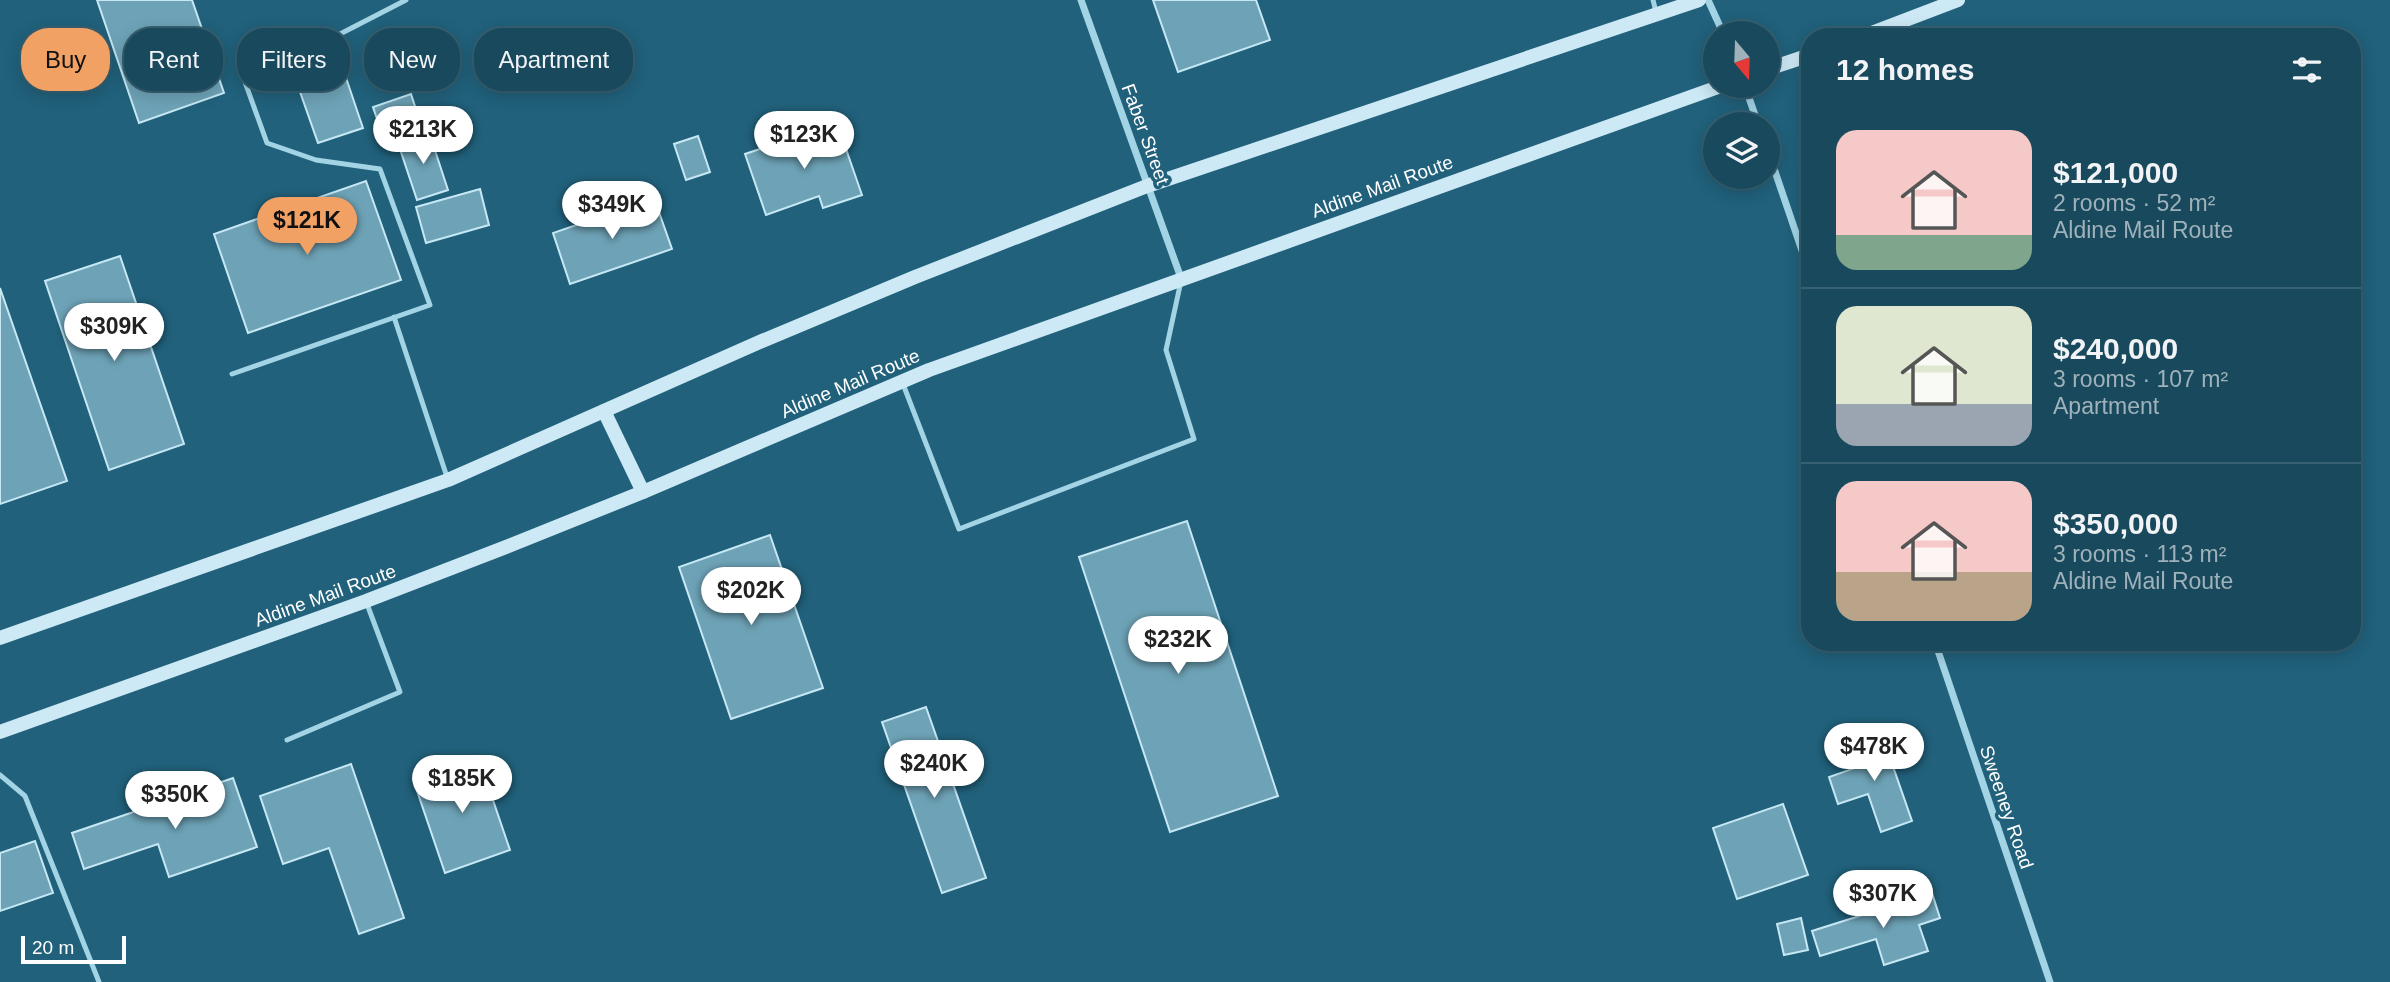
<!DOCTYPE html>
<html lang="en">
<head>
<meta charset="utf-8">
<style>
	:root { --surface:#19495c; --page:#225062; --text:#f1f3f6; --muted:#9fb2bb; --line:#376172; --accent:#f2a164 }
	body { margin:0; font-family:Arial,sans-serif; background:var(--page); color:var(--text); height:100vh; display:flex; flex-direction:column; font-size:26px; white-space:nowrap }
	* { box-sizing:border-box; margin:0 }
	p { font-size:23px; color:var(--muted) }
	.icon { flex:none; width:38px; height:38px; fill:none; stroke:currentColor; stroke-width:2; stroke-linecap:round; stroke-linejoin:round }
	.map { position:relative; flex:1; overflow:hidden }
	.drawer { position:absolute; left:1801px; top:28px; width:560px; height:623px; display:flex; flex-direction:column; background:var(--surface); border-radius:28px; box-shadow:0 4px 18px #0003,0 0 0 2px var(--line) }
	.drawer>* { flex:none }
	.hud { position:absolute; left:21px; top:28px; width:665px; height:63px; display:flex; gap:14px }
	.needle { width:46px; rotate:161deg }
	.buttons { position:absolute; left:1703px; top:21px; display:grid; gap:14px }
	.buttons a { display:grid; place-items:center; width:77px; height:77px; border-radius:50%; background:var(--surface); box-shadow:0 4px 18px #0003,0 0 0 2px var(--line); font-size:35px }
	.scale { position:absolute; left:21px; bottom:18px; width:105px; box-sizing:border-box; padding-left:7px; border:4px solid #fff; border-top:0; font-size:19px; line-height:24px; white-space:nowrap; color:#fff; -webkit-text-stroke:5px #21617b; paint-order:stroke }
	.price { position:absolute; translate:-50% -60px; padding:0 16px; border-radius:24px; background:#fff; color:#222; font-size:23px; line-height:46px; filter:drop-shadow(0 2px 4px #0008) }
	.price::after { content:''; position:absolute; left:50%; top:42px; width:21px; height:16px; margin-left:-10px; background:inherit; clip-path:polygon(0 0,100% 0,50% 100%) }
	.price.selected { background:var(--accent); color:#111 }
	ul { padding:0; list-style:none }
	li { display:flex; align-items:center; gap:21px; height:175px; padding:0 35px }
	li+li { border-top:2px solid var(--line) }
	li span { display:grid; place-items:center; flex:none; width:196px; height:140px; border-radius:21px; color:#555 }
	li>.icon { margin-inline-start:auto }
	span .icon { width:84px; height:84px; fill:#fffc; stroke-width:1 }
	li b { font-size:30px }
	h2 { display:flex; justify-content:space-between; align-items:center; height:84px; padding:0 35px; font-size:30px }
	.chip { padding:0 24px; border-radius:28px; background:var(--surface); box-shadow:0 4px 18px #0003,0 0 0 2px var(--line); font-size:24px; line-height:63px }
	.chip.selected { background:var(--accent); color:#111 }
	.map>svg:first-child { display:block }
	.building { fill:#6ea3b7; stroke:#c6e8f4; stroke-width:2 }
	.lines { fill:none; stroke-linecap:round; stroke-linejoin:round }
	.service { stroke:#a3d4e6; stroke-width:5 }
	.minor { stroke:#a3d4e6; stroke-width:7 }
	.secondary { stroke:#cde9f5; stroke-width:14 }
	.labels { text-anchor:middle; stroke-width:7; stroke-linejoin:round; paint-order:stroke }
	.street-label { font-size:19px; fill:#fff; stroke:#21617b }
</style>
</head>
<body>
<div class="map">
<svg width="2390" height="982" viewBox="0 0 2390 982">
	<rect width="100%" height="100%" fill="#21617b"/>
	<!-- building -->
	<g class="building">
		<polygon points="97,0 192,0 224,93 139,123"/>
		<polygon points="1153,0 1256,0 1270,40 1178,72"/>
		<polygon points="339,57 363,128 318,143 293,72"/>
		<polygon points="411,94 422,128 385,142 373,107"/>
		<polygon points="837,123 862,195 823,208 819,196 766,215 745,154"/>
		<polygon points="429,132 448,190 417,200 398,143"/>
		<polygon points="698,136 710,172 686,180 674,144"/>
		<polygon points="366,181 401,280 248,333 214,234"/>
		<polygon points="480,189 489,225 426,243 416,207"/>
		<polygon points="654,198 672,249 570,284 553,233"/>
		<polygon points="120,256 184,444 109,470 45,281"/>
		<polygon points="0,288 67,481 0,504"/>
		<polygon points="1187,521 1278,796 1170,832 1079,557"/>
		<polygon points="770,535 823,688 731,719 679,567"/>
		<polygon points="926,707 986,878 942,893 882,722"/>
		<polygon points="1881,732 1912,821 1881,832 1868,794 1838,804 1829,777 1858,767 1849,743"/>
		<polygon points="478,756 510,850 445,873 413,779"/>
		<polygon points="351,764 404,918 359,934 329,848 283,864 260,796"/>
		<polygon points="233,778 257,847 169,877 158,844 84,869 72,833"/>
		<polygon points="1783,804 1808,875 1737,899 1713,828"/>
		<polygon points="35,841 53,893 0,911 0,853"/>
		<polygon points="1932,893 1940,918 1919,925 1928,951 1884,965 1876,939 1820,956 1812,931"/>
		<polygon points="1801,918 1808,950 1784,955 1777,924"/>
	</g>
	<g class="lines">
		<!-- service -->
		<g class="service">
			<polyline points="1653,0 1656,12"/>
			<polyline points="394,317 448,480"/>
			<polyline points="232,374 430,305 380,169 316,160 267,143 241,71 340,34 406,0"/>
			<polyline points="903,384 959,529 1194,439 1166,350 1181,281"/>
			<polyline points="287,740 400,692 367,604"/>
			<polyline points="0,775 25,796 99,982"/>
		</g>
		<!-- minor -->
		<g class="minor">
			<polyline points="1081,0 1181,278"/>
			<polyline points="1708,0 1723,33"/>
			<polyline points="1745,86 1758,124"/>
			<polyline points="1768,151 1810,274"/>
			<polyline points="1935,642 2050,982"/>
		</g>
		<!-- secondary -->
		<g class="secondary">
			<polyline points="1861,37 1958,0"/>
			<polyline points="1768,69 1810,55"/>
			<polyline points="604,411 643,492"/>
			<polyline points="0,638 448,480 762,341 915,277 1147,186 1699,0"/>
			<polyline points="0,732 366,601 511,545 643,492 929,370 1721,86"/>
		</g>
	</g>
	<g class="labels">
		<!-- street labels -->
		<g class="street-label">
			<text transform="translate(1146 134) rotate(70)" y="7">Faber Street</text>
			<text transform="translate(1382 186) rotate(-20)" y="7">Aldine Mail Route</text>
			<text transform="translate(850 383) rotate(-23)" y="7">Aldine Mail Route</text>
			<text transform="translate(325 595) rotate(-20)" y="7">Aldine Mail Route</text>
			<text transform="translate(2007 807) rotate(71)" y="7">Sweeney Road</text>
		</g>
	</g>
</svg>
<div class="buttons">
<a><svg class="needle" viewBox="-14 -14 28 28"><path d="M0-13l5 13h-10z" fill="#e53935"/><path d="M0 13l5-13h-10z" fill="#9fb2bb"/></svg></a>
<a><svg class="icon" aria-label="layers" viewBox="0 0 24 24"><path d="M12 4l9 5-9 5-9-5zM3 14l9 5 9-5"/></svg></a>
</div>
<div class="scale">20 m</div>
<b class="price" style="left:423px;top:166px">$213K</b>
<b class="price" style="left:804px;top:171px">$123K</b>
<b class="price" style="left:612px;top:241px">$349K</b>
<b class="price selected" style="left:307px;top:257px">$121K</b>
<b class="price" style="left:114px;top:363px">$309K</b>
<b class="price" style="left:751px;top:627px">$202K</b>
<b class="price" style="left:1178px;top:676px">$232K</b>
<b class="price" style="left:1874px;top:783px">$478K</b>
<b class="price" style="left:934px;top:800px">$240K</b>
<b class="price" style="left:462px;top:815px">$185K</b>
<b class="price" style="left:175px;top:831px">$350K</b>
<b class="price" style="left:1883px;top:930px">$307K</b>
<div class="hud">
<a class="chip selected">Buy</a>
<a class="chip">Rent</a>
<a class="chip">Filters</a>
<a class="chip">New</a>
<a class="chip">Apartment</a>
</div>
<section class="drawer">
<h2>12 homes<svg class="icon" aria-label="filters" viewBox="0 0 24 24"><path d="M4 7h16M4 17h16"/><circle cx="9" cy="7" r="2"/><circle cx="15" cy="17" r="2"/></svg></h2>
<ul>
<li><span style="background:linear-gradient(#f6c9c9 75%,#7fa58c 0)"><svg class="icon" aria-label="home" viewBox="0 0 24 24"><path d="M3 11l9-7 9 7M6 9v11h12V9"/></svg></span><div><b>$121,000</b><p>2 rooms · 52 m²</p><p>Aldine Mail Route</p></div></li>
<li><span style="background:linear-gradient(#dfe7d0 70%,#9aa5b1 0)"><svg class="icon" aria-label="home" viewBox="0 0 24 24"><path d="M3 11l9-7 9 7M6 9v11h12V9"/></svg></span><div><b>$240,000</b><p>3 rooms · 107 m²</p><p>Apartment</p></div></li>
<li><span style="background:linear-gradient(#f6c9c9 65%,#b9a48a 0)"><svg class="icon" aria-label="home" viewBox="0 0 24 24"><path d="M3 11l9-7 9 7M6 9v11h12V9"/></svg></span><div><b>$350,000</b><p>3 rooms · 113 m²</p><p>Aldine Mail Route</p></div></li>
</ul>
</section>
</div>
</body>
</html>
